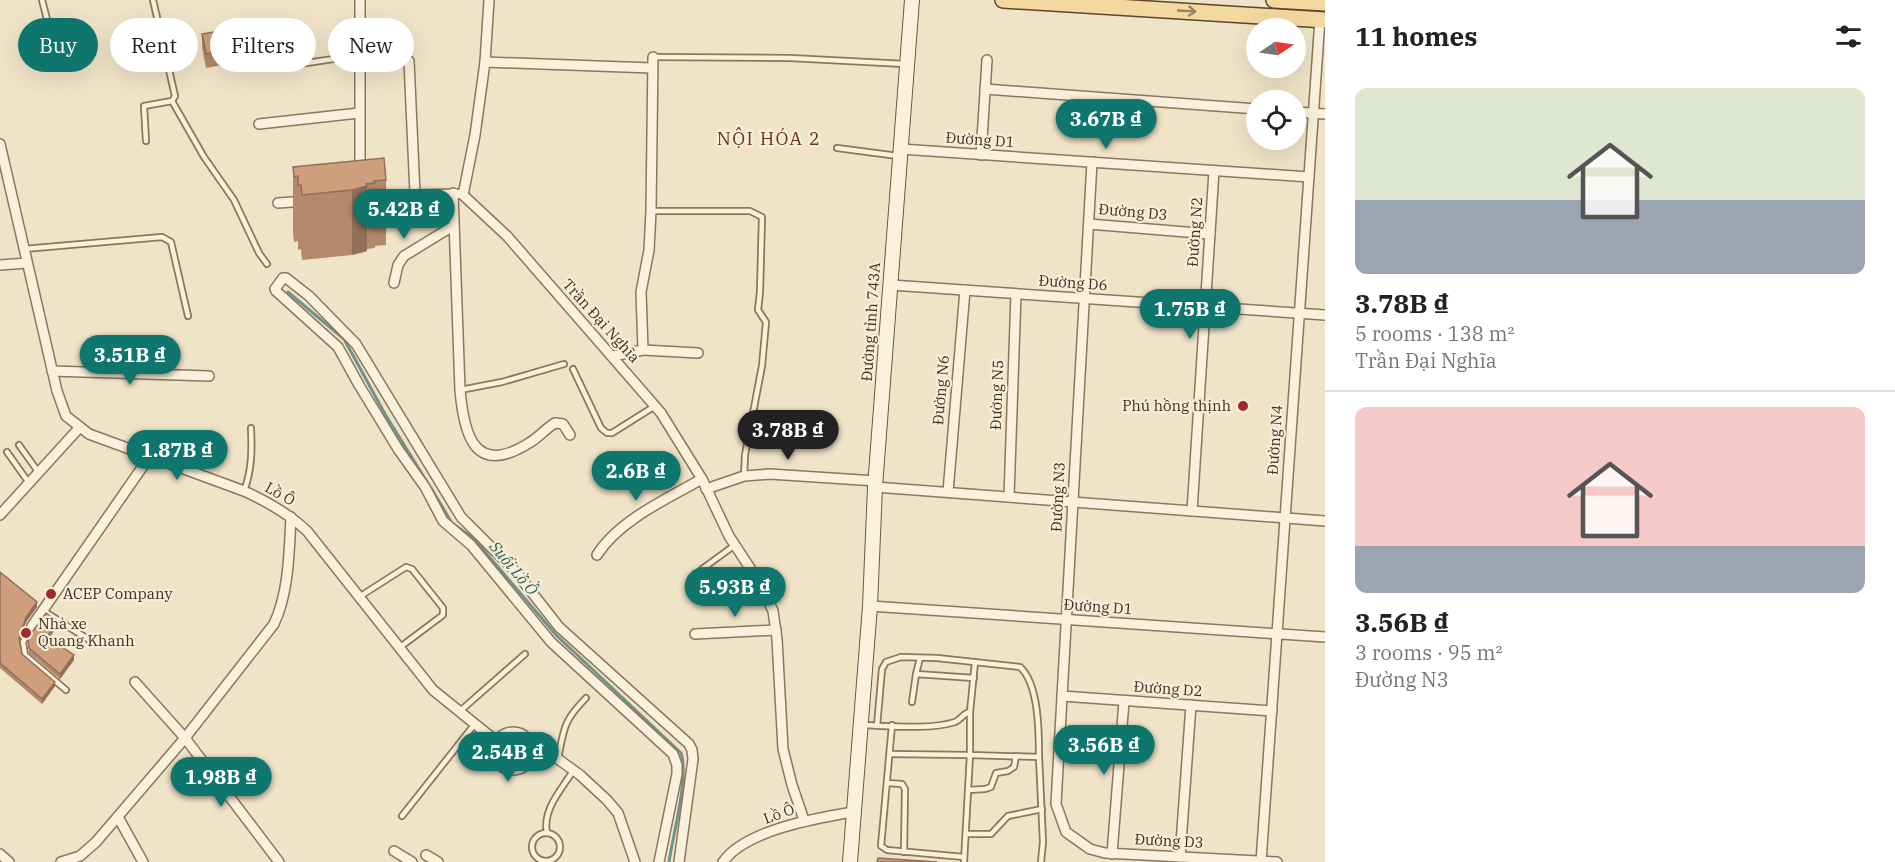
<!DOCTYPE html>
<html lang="en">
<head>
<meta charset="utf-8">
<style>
	:root { --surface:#fff; --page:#f6f6f6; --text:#222; --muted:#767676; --line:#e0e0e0; --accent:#0f766e }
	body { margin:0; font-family:"IBM Plex Serif",serif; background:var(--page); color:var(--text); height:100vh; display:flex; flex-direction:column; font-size:22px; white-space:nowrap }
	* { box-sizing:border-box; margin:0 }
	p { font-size:20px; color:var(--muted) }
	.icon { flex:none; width:33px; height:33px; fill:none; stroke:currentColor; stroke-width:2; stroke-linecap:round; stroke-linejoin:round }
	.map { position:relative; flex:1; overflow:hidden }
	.details { display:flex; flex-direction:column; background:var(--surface); width:570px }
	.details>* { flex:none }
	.guide { position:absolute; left:18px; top:18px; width:570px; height:54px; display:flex; gap:12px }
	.needle { width:39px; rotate:77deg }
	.tools { position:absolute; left:1246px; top:18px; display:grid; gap:12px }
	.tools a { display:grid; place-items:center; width:60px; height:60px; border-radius:50%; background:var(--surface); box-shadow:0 6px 24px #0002; font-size:30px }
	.price { position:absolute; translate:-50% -51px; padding:0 14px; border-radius:21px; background:var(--accent); color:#fff; font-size:20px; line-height:39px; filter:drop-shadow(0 2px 3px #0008) }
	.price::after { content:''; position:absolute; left:50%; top:36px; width:18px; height:14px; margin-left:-9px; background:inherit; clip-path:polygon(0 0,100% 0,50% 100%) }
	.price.active { background:#222; color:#fff }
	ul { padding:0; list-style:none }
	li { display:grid; align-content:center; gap:12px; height:318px; padding:0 30px }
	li+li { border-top:2px solid var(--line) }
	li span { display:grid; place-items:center; height:186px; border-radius:12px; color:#555 }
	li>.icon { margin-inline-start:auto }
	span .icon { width:108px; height:108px; fill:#fffc; stroke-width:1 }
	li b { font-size:26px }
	h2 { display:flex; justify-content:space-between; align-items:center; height:72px; padding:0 30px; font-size:26px }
	.tag { padding:0 21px; border-radius:27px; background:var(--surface); box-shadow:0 6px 24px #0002; font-size:21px; line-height:54px }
	.tag.active { background:var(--accent); color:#fff }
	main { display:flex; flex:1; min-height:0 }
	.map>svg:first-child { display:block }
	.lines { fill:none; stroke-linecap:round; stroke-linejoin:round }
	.stream { stroke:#6f938a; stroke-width:3 }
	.lane-casing { stroke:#8d765c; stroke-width:8 }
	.street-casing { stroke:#8d765c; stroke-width:12 }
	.secondary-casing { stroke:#6f573f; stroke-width:16 }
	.primary-casing { stroke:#5b4430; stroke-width:18 }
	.lane { stroke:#faf1dc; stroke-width:4.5 }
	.street { stroke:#faf1dc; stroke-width:9 }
	.secondary { stroke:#faf1dc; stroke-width:14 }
	.primary { stroke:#f3d9a0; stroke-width:15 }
	.wall { fill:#b2896c }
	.shaded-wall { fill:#916f58 }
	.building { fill:#cf9f7d; stroke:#916f58; stroke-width:1.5 }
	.oneway { stroke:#988460 }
	.poi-dot { fill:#9e2a2b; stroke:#f7eed8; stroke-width:2 }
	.labels { text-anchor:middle; stroke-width:4.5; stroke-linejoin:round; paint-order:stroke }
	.street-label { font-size:15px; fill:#3d2e20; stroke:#f7eed8 }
	.poi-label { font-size:15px; fill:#3d2e20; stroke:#f7eed8; text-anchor:start }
	.water-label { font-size:16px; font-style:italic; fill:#2f5d5a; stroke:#f7eed8 }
	.quarter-label { font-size:18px; letter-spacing:1.5px; fill:#6b2e1e; stroke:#f7eed8 }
</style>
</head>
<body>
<main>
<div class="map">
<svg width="1325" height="862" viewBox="0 0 1325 862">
	<rect width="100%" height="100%" fill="#f0e4c8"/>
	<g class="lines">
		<!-- stream -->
		<g class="stream">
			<polyline points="288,292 344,339 385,414 427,482"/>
			<path d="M431,488L452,523L474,539L556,635L681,753C689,777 673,835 669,862"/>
		</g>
		<defs>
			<g id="lane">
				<polyline points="42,0 56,54"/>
				<polyline points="653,57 790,58 905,64"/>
				<polyline points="280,67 360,55"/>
				<polyline points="172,101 204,157 234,200 259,253 267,264"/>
				<polyline points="146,141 144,106 172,101 175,96 153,0"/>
				<polyline points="837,148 898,156"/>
				<polyline points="651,211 750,211 762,217 760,292 758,310 766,322 762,366 745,455 744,476"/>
				<polyline points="24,249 162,237 171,242 188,316"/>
				<polyline points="573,369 601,428 607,433 612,433 655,406"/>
				<polyline points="460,390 502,382 564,364"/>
				<polyline points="19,445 39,473"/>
				<polyline points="7,452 29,483"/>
				<path d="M244,491C252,470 252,450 251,428"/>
				<polyline points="702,569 735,545"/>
				<polyline points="359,597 406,567 412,569 443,608 443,615 399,648"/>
				<polyline points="42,610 91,641"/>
				<polyline points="32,626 23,642 25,655 66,690"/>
				<polyline points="916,674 920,658"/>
				<polyline points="912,702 916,674 974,678"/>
				<polyline points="459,712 525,654"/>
				<polyline points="970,712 975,662"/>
				<path d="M863,725C890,726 930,730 955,722C962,719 963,713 970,712V755L1039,757C1039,733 1039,684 1020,667L937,658L901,657L886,662L882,669L877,726"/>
				<polyline points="892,725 881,846 887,850 964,857"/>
				<polyline points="890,754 970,755 964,862"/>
				<polyline points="1039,757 1043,842 1041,862"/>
				<path d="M558,759C564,729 563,721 586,698"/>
				<polyline points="887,783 902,784 905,789 904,852"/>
				<polyline points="968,790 985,789 991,787 996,773 1008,771 1014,767 1016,756"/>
				<polyline points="402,816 474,725"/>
				<path d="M547,833C542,810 561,790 573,771"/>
				<circle cx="546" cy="847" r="14"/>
				<polyline points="966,834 991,834 1008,816 1042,809"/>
			</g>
			<g id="street">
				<polyline points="409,61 415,194"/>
				<polyline points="485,62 652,68"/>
				<polyline points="985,89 1257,109"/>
				<polyline points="1296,112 1325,114"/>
				<polyline points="259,124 359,113"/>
				<path d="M0,144L57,391L66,416L89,434L244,491C266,501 289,514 307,531L433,690L496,741"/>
				<polyline points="901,149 1309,177"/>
				<polyline points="981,155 987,60"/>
				<polyline points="1092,162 1056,804 1066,832 1090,849 1105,853 1277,862"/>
				<polyline points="360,172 360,0"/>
				<path d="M453,193L460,390C464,436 475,477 529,443C538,438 545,429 555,423L563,424L570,435"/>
				<polyline points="463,195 507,236 661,413 702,479 729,536 761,585 773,611 777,639 783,749 792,785 804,820"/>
				<polyline points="463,195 475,135 485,62 489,0"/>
				<polyline points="375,196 457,194"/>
				<polyline points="278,203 305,201"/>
				<polyline points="1089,224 1210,234"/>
				<polyline points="0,265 27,263"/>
				<polyline points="394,283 398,265 404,256 453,226"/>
				<polyline points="891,285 1325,315"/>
				<polyline points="643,350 698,353"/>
				<polyline points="613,356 643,350 641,292 649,250 651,211 653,57"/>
				<polyline points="52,371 209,376"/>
				<polyline points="875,487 1325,521"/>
				<polyline points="706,489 744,476 770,474 876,481"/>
				<polyline points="948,492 965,290"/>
				<polyline points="1009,497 1016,294"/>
				<polyline points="1192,511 1214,171"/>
				<polyline points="0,515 80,427"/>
				<path d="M597,555C618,521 668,498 702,479"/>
				<polyline points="870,606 1325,637"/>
				<polyline points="32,626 150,456"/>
				<polyline points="695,634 776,630"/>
				<polyline points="135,682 185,738 279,862"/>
				<polyline points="1062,696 1272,711"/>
				<circle cx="513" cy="751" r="19"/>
				<polyline points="532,751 558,759 580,775 607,800 618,813 635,862"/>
				<polyline points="118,817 143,862"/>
				<polyline points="394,851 412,862"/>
				<polyline points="0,854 9,862"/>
				<polyline points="1112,854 1124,701"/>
				<polyline points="426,855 438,862"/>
				<polyline points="1180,857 1191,705"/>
				<path d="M61,862L80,856L96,842L185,738L274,624C289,592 289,553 291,517"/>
				<polyline points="659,862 677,774 677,765 673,754 551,642 471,545 443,521 425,487 398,449 359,385 338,347 276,291 275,289 283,278 286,278 309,296 356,344 461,517 515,571 559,627 689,744 692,750 693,759 679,862"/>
				<path d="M723,862C745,830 817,818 853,812"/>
				<polyline points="1261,862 1320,19"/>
			</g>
			<polyline id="secondary" points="850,862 870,606 875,487 912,0"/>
			<g id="primary">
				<polyline points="1003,0 1325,20"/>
				<polyline points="1274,0 1325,3"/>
			</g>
		</defs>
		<!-- lane casing -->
		<use href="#lane" class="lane-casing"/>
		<!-- street casing -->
		<use href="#street" class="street-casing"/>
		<!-- secondary casing -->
		<use href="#secondary" class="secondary-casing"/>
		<!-- primary casing -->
		<use href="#primary" class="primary-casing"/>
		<!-- lane -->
		<use href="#lane" class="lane"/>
		<!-- street -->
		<use href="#street" class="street"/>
		<!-- secondary -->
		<use href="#secondary" class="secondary"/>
		<!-- primary -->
		<use href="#primary" class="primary"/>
	</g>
	<!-- wall -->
	<g class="wall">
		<polygon points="202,34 234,49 234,63 206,68 202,47"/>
		<polygon points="293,167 386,180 386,245 375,246 375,248 367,249 367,251 352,255 302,260 301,249 298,250 298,241 294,242 293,232"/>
		<polygon points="0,572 37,607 26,622 19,641 22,654 55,686 42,704 0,668"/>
		<polygon points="58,625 49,638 74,660 60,679 29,653 28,643 28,638"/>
	</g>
	<!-- shaded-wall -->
	<g class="shaded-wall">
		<polygon points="367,186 367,251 352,255 352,190"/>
		<polygon points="37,602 37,607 26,622 19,643 19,638 26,617"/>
		<polygon points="58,621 58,625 47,641 47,637"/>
		<polygon points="74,655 74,660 60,679 60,674"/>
		<polygon points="55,682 55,686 42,704 42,699"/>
	</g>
	<!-- building -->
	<g class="building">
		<polygon points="231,29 234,49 206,54 202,34"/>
		<polygon points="384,158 386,180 374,181 375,183 366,184 367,186 352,190 302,195 301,185 298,185 298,176 294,177 293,167"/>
		<polygon points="0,572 37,602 26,617 19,638 22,654 55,682 42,699 0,663"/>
		<polygon points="46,613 58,621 47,637 74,655 60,674 29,648 28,638"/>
		<polygon points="878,858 937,862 877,862"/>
	</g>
	<!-- one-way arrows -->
	<defs><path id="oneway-shaft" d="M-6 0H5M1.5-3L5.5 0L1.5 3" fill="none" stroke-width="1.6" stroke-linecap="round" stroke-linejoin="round" transform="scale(1.5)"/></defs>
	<use class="oneway" href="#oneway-shaft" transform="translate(1187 11) rotate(3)"/>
	<!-- markers -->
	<g class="poi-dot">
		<circle cx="1243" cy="406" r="6"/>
		<circle cx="51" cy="594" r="6"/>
		<circle cx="26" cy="633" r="6"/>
	</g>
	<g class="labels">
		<!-- street labels -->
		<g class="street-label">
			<text transform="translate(980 140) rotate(4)" y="5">Đường D1</text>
			<text transform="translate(1133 212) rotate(5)" y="5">Đường D3</text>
			<text transform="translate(1195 232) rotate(-86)" y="5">Đường N2</text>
			<text transform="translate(1073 283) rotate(4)" y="5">Đường D6</text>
			<text transform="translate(601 321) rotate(48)" y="5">Trần Đại Nghĩa</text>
			<text transform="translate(871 322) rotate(-86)" y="5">Đường tỉnh 743A</text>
			<text transform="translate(941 390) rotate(-85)" y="5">Đường N6</text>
			<text transform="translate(997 395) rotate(-88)" y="5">Đường N5</text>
			<text transform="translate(1275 440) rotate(-86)" y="5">Đường N4</text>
			<text transform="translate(280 494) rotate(30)" y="5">Lồ Ô</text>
			<text transform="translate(1058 497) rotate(-87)" y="5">Đường N3</text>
			<text transform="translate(1098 607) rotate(4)" y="5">Đường D1</text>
			<text transform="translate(1168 689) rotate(4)" y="5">Đường D2</text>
			<text transform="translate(779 814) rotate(-20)" y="5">Lồ Ô</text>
			<text transform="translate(1169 841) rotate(3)" y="5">Đường D3</text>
		</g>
		<!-- poi labels -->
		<g class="poi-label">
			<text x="1231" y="411" text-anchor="end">Phú hồng thịnh</text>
			<text x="63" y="599">ACEP Company</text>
			<text x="38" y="629">Nhà xe<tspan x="38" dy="17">Quang Khanh</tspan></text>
		</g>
		<!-- water labels -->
		<g class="water-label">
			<text transform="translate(514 568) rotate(50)" y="6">Suối Lồ Ồ</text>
		</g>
		<!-- quarter labels -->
		<g class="quarter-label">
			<text x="769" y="145">NỘI HÓA 2</text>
		</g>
	</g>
</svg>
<div class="tools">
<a><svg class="needle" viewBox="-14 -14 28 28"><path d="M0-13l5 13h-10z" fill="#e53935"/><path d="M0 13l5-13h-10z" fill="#767676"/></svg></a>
<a><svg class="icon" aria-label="locate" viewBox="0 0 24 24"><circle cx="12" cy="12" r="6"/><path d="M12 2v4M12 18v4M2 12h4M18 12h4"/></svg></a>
</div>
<b class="price" style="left:1106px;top:150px">3.67B ₫</b>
<b class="price" style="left:404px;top:240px">5.42B ₫</b>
<b class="price" style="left:1190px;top:340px">1.75B ₫</b>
<b class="price" style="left:130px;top:386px">3.51B ₫</b>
<b class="price active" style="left:788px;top:461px">3.78B ₫</b>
<b class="price" style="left:177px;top:481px">1.87B ₫</b>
<b class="price" style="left:636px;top:502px">2.6B ₫</b>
<b class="price" style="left:735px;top:618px">5.93B ₫</b>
<b class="price" style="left:1104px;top:776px">3.56B ₫</b>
<b class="price" style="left:508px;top:783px">2.54B ₫</b>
<b class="price" style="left:221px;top:808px">1.98B ₫</b>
<div class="guide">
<a class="tag active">Buy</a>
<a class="tag">Rent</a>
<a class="tag">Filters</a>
<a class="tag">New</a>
</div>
</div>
<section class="details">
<h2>11 homes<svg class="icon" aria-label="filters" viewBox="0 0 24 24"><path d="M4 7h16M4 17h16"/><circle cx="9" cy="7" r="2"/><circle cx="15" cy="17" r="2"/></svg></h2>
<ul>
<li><span style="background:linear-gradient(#dfe7d0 60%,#9aa5b1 0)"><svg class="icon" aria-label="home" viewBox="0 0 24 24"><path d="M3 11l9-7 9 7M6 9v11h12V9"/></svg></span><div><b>3.78B ₫</b><p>5 rooms · 138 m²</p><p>Trần Đại Nghĩa</p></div></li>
<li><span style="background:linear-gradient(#f6c9c9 75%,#9aa5b1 0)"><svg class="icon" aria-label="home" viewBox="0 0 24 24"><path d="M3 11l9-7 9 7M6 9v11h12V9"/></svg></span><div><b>3.56B ₫</b><p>3 rooms · 95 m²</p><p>Đường N3</p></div></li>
</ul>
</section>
</main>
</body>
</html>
